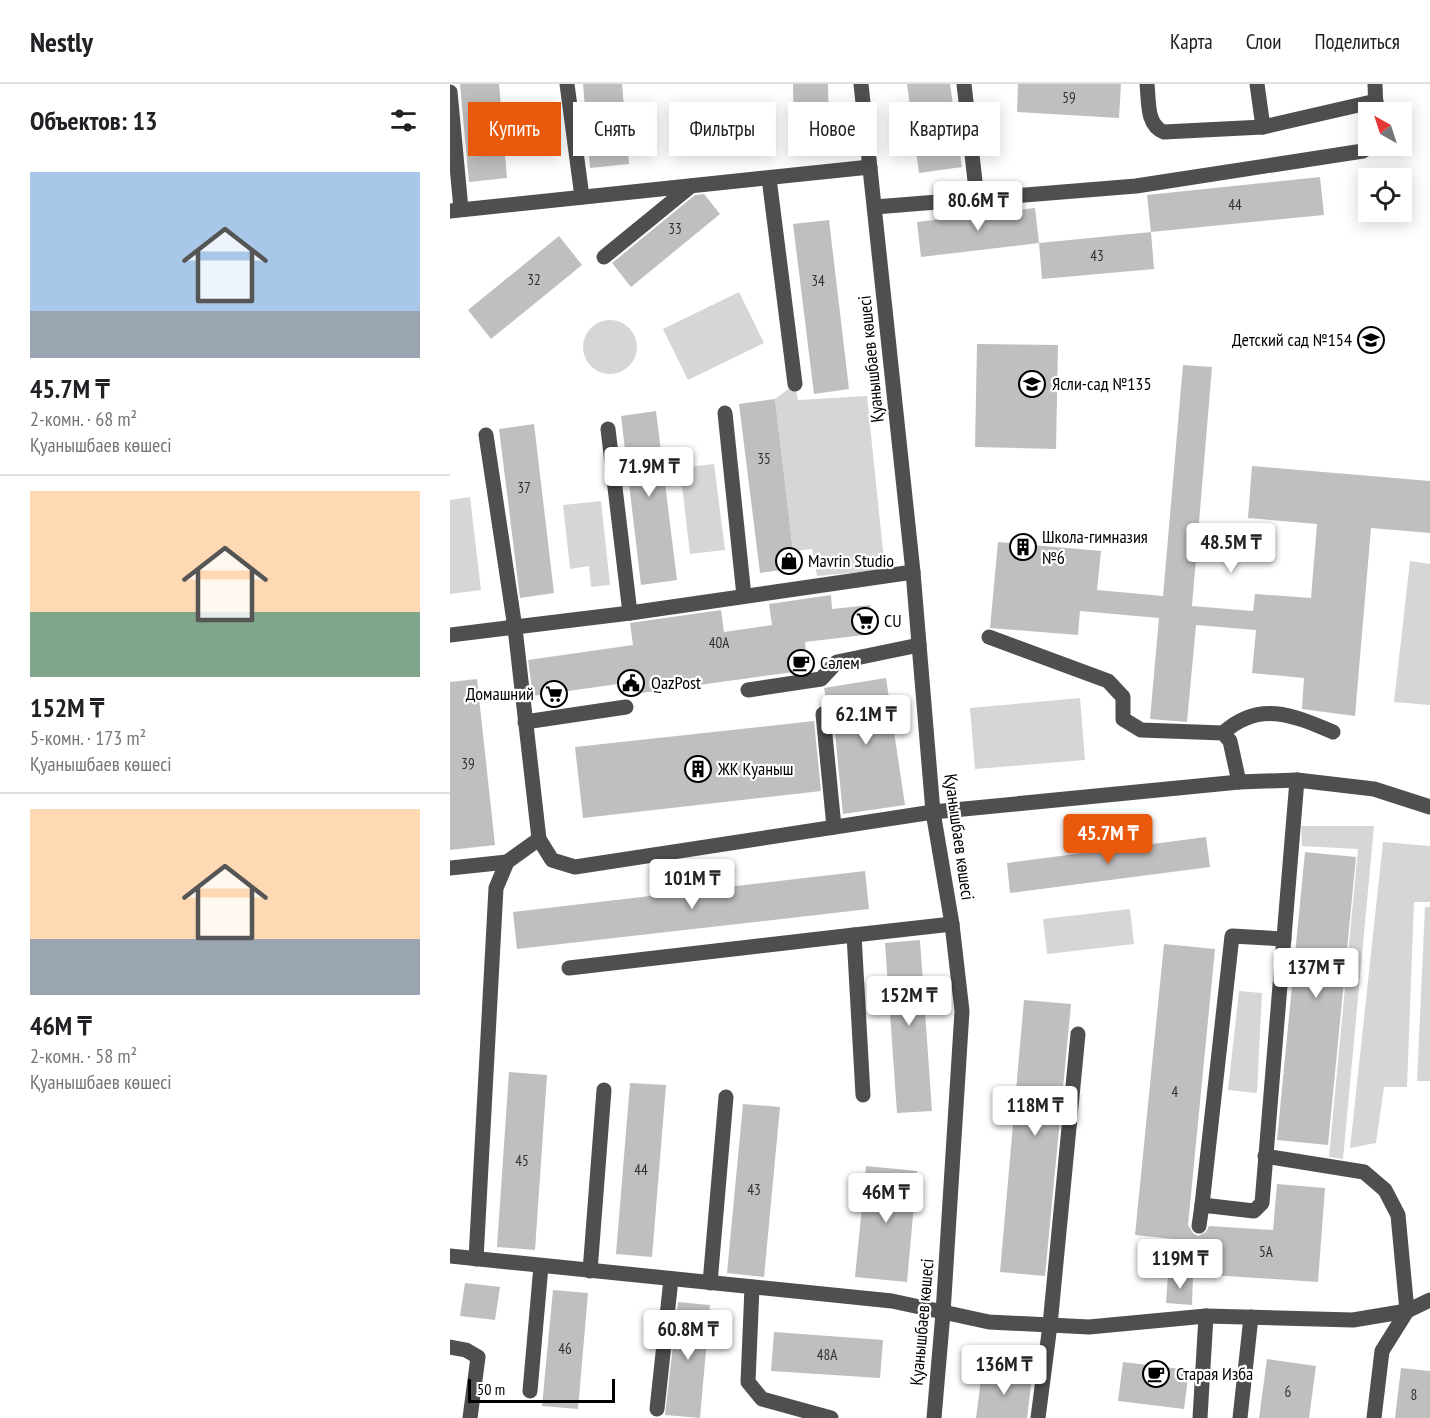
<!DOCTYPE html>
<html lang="ru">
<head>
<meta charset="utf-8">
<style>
	:root { --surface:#fff; --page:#f6f6f6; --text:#202124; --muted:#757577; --line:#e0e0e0; --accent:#ea580c }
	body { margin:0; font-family:"PT Sans Narrow",sans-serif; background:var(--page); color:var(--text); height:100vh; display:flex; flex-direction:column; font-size:22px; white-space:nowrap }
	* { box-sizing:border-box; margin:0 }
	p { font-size:20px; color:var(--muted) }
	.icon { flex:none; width:33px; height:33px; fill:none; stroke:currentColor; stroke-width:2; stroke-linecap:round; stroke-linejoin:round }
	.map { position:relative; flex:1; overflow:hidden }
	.panel { display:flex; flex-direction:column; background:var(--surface); width:450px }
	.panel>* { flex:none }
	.guide { position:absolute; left:18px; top:18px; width:570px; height:54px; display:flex; gap:12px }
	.needle { width:39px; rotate:321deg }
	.fabs { position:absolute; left:908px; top:18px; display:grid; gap:12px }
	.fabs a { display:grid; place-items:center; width:54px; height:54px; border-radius:0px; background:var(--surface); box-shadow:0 3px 15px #0003; font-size:30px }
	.scale { position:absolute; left:18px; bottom:15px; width:147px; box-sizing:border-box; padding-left:6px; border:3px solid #000; border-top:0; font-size:16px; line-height:21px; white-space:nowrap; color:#000; -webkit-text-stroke:4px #fff; paint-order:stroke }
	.price { position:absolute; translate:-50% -51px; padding:0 14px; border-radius:6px; background:#fff; color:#222; font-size:20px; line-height:39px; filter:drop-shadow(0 2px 3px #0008) }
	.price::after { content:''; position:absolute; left:50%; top:36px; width:18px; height:14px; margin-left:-9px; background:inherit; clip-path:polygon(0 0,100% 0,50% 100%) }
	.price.on { background:var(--accent); color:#fff }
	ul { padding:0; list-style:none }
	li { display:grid; align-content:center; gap:12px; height:318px; padding:0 30px }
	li+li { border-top:2px solid var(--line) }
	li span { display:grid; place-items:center; height:186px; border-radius:0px; color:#555 }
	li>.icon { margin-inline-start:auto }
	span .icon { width:108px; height:108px; fill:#fffc; stroke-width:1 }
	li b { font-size:26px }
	h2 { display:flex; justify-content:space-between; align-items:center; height:72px; padding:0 30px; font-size:26px }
	.chip { padding:0 21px; border-radius:0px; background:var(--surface); box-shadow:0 3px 15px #0003; font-size:21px; line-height:54px }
	.chip.on { background:var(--accent); color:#fff }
	header { display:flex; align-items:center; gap:36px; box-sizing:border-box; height:84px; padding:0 30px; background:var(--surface); border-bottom:2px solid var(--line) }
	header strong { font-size:28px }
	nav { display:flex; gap:33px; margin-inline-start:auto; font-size:21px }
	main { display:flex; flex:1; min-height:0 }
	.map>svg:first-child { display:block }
	.green { fill:#d6d6d6 }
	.building { fill:#bfbfbf }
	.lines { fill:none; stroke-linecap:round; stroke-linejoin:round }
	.minor { stroke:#4f4f4f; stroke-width:15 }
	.labels { text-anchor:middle; stroke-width:4.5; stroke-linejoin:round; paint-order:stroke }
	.number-label { font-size:15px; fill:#303030 }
	.poi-label { font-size:18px; fill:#000; stroke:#fff; text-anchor:start }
	.street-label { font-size:18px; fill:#000; stroke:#fff }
</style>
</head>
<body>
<header>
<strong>Nestly</strong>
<nav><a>Карта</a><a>Слои</a><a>Поделиться</a></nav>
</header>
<main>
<section class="panel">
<h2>Объектов: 13<svg class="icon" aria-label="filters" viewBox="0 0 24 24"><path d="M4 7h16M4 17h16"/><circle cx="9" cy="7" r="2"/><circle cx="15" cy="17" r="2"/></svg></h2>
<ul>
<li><span style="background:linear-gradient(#a9c7e8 75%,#9aa5b1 0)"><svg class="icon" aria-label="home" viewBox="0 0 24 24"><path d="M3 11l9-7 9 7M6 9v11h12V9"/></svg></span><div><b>45.7M ₸</b><p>2-комн. · 68 m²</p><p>Қуанышбаев көшесі</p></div></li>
<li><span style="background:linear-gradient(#ffd9b3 65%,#7fa58c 0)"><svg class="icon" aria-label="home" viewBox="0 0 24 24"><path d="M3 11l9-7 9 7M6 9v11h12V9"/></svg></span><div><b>152M ₸</b><p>5-комн. · 173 m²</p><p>Қуанышбаев көшесі</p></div></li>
<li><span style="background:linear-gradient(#ffd9b3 70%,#9aa5b1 0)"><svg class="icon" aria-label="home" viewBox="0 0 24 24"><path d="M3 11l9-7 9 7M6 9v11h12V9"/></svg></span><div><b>46M ₸</b><p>2-комн. · 58 m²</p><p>Қуанышбаев көшесі</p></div></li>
</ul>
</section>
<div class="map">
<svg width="980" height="1334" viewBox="0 0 980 1334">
	<rect width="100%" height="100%" fill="#fff"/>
	<!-- green -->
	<g class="green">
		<polygon points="289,208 314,259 238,296 213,245"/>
		<circle cx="160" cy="263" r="27"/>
		<polygon points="345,300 348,316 417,312 435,486 367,492 362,465 343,467 325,315"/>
		<polygon points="264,380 275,466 240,470 230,384"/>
		<polygon points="20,413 31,506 0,510 0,416"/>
		<polygon points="151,417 160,501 141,503 139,482 120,485 113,421"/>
		<polygon points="960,477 980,480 980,621 944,618"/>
		<polygon points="630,614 635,676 525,685 520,624"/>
		<polygon points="851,742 924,742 893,1075 879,1073 908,765 852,762"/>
		<polygon points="933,758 980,762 980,818 964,818 957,1003 934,1003 926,1059 900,1064"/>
		<polygon points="975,823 980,823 980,997 967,997"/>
		<polygon points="680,825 684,860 597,870 593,835"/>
		<polygon points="789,907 812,909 807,1009 778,1006"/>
	</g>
	<!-- building -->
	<g class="building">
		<polygon points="10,0 49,0 57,94 19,98"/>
		<polygon points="133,0 172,0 179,80 140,84"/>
		<polygon points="343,0 378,0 379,48 344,48"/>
		<polygon points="457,0 500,0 512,83 469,89"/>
		<polygon points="568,0 671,0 669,34 567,28"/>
		<polygon points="870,93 874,131 701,148 697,111"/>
		<polygon points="254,110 270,130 181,203 162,179 245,111"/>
		<polygon points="585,124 589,159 471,173 467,138"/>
		<polygon points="379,136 399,305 364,310 343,140"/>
		<polygon points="701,148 704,185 592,195 589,159"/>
		<polygon points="109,152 132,181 41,255 18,226"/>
		<polygon points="527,260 608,261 606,365 525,363"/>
		<polygon points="733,281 762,283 742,522 803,527 805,510 861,514 867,440 798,434 802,382 980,397 980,449 921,444 905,632 852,625 854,594 802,589 806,546 746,541 737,638 700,635 709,534 630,527 628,551 540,544 548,458 651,467 647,506 713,512"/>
		<polygon points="325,315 345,484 310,489 289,320"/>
		<polygon points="206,327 227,496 191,501 171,332"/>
		<polygon points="84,340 104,509 70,514 49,345"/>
		<polygon points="381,511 382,525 420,521 423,550 355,558 358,586 191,609 189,597 83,612 78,576 183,561 180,539 271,526 274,548 322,541 319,520"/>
		<polygon points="436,594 455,721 393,730 383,629 377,621 374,604"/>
		<polygon points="27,595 45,761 0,766 0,598"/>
		<polygon points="364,637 371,707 133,734 125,663"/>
		<polygon points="756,753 760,783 560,809 557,779"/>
		<polygon points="855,768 906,773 878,1061 827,1056"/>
		<polygon points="415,787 419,825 67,865 63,828"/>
		<polygon points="470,856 482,1027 447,1029 435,859"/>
		<polygon points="714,860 765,865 738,1141 743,1149 748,1152 756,1148 759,1142 823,1146 827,1100 875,1104 868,1198 761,1191 763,1159 685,1151"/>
		<polygon points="574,916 621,920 595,1192 550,1188"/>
		<polygon points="59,988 97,991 85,1166 47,1163"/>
		<polygon points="180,999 216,1001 202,1173 166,1170"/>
		<polygon points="293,1020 330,1023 314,1193 277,1189"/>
		<polygon points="416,1082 467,1087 457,1198 405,1193"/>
		<polygon points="718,1191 743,1192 742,1221 716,1219"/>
		<polygon points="15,1199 50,1203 45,1236 10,1232"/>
		<polygon points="103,1206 138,1209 128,1325 92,1322"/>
		<polygon points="228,1218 260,1221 250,1334 215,1331"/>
		<polygon points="324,1248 433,1256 430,1294 321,1287"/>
		<polygon points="817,1275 866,1282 859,1334 809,1334"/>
		<polygon points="673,1278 739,1286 734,1325 668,1317"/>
		<polygon points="951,1284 980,1287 980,1334 945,1334"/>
		<polygon points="532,1287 582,1293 577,1334 526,1334"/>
	</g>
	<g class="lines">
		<!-- minor -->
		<g class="minor">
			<polyline points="117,0 132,113"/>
			<polyline points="411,0 463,488 483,728 502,840 512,927 493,1229 484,1334"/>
			<polyline points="514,0 527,115"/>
			<path d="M697,0C699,17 696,41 714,48L813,43L926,17"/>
			<polyline points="807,0 813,43"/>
			<polyline points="925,0 926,28"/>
			<polyline points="0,8 11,125"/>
			<polyline points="319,94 345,300"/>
			<polyline points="425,123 686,102 913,67 921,62"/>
			<polyline points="0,127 420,83"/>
			<polyline points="154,173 241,102"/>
			<polyline points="275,329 294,512"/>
			<polyline points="158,345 180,529"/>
			<polyline points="36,351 65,544 89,755 102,776 125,783 483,728 789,698 847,696 924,705 980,723"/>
			<polyline points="0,551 180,529 463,488"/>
			<polyline points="539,553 658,597 673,613 673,635 691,646 773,649 780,657 789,698"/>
			<polyline points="298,606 371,595 387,578 469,561"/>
			<polyline points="373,630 384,743"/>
			<polyline points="75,638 176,623"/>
			<path d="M773,649C809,616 843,631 883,648"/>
			<polyline points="0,784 57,778"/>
			<polyline points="119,884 404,851"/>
			<polyline points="413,1011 404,851 502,840"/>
			<polyline points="815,1072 914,1088 935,1106 948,1131 957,1227 932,1267 924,1334"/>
			<polyline points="752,1121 782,852 834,855"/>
			<polyline points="749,1142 752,1121 804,1127 812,1119 847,696"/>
			<polyline points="0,1172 442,1217 539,1238 600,1241 639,1243 756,1232 903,1236 957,1227 980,1216"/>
			<polyline points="26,1175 46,804 57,778 89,755"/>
			<polyline points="140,1187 154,1006"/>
			<polyline points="260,1199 276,1013"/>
			<polyline points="302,1203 298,1298 312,1315 381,1334"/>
			<polyline points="0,1263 16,1266 28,1273 20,1334"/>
			<polyline points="80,1307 91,1182"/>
			<polyline points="207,1325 221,1195"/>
			<polyline points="588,1334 600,1241 628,950"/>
			<polyline points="750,1334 756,1232"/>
			<polyline points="790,1334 801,1233"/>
		</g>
	</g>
	<!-- icons -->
	<defs>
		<symbol id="school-ring" viewBox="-11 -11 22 22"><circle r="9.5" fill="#fff" stroke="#000" stroke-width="1.5"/><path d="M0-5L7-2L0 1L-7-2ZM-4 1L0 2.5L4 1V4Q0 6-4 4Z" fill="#000"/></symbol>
		<symbol id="building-ring" viewBox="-11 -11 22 22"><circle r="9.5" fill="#fff" stroke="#000" stroke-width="1.5"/><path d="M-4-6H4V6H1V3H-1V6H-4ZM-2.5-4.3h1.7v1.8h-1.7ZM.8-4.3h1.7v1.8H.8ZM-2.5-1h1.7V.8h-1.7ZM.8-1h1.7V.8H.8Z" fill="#000"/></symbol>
		<symbol id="shop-ring" viewBox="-11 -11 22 22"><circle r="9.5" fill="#fff" stroke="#000" stroke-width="1.5"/><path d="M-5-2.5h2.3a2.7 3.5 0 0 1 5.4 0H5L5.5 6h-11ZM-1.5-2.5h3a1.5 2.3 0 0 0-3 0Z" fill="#000"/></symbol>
		<symbol id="supermarket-ring" viewBox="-11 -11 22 22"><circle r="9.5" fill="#fff" stroke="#000" stroke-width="1.5"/><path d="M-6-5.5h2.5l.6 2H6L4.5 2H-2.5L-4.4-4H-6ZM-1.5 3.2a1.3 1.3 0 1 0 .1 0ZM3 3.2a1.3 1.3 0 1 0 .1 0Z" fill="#000"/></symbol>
		<symbol id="cafe-ring" viewBox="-11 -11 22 22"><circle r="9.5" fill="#fff" stroke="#000" stroke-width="1.5"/><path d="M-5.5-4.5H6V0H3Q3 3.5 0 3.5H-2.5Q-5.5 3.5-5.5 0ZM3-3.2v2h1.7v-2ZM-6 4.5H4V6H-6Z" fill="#000"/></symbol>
		<symbol id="civic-ring" viewBox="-11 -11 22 22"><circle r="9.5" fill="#fff" stroke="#000" stroke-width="1.5"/><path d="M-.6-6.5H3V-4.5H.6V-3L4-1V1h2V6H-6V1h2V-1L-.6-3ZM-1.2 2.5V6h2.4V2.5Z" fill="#000"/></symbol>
	</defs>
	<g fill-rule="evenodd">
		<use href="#school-ring" x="906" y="241" width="30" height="30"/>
		<use href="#school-ring" x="567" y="285" width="30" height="30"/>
		<use href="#building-ring" x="558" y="448" width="30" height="30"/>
		<use href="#shop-ring" x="324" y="462" width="30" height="30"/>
		<use href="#supermarket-ring" x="400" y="522" width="30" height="30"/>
		<use href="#cafe-ring" x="336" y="564" width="30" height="30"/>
		<use href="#civic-ring" x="166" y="584" width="30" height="30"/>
		<use href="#supermarket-ring" x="89" y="595" width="30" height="30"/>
		<use href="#building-ring" x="233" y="670" width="30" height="30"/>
		<use href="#cafe-ring" x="691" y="1275" width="30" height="30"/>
	</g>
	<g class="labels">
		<!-- number labels -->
		<g class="number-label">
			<text x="619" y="19">59</text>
			<text x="785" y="126">44</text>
			<text x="225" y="150">33</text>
			<text x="647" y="177">43</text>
			<text x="84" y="201">32</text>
			<text x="368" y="202">34</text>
			<text x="314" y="380">35</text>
			<text x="74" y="409">37</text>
			<text x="269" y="564">40А</text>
			<text x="18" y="685">39</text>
			<text x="725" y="1013">4</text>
			<text x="72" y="1082">45</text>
			<text x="191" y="1091">44</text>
			<text x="304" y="1111">43</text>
			<text x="816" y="1173">5А</text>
			<text x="115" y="1270">46</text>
			<text x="377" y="1276">48А</text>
			<text x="838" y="1313">6</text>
			<text x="964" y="1316">8</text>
		</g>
		<!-- poi labels -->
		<g class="poi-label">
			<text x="902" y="262" text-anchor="end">Детский сад №154</text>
			<text x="602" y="306">Ясли-сад №135</text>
			<text x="592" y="459">Школа-гимназия<tspan x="592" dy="21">№6</tspan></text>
			<text x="358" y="483">Mavrin Studio</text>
			<text x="434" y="543">CU</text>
			<text x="370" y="585">Cәлем</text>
			<text x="201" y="605">QazPost</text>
			<text x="84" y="616" text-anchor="end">Домашний</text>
			<text x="268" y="691">ЖК Куаныш</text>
			<text x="726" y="1296">Старая Изба</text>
		</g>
		<!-- street labels -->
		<g class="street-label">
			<text transform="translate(421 275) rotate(-96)" y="6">Қуанышбаев көшесі</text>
			<text transform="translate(509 753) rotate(82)" y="6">Қуанышбаев көшесі</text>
			<text transform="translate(472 1238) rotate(-85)" y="6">Қуанышбаев көшесі</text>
		</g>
	</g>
</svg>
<div class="fabs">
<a><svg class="needle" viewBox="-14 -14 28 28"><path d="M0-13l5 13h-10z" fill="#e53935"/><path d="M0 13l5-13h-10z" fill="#757577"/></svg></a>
<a><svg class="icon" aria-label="locate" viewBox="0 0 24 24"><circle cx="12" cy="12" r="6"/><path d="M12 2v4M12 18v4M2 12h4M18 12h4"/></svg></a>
</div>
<div class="scale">50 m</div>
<b class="price" style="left:528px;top:148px">80.6M ₸</b>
<b class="price" style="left:199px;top:414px">71.9M ₸</b>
<b class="price" style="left:781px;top:490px">48.5M ₸</b>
<b class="price" style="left:416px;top:662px">62.1M ₸</b>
<b class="price on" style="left:658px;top:781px">45.7M ₸</b>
<b class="price" style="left:242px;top:826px">101M ₸</b>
<b class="price" style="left:866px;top:915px">137M ₸</b>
<b class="price" style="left:459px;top:943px">152M ₸</b>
<b class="price" style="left:585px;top:1053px">118M ₸</b>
<b class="price" style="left:436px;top:1140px">46M ₸</b>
<b class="price" style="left:730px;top:1206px">119M ₸</b>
<b class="price" style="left:238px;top:1277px">60.8M ₸</b>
<b class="price" style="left:554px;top:1312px">136M ₸</b>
<div class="guide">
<a class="chip on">Купить</a>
<a class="chip">Снять</a>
<a class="chip">Фильтры</a>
<a class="chip">Новое</a>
<a class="chip">Квартира</a>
</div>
</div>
</main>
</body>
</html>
